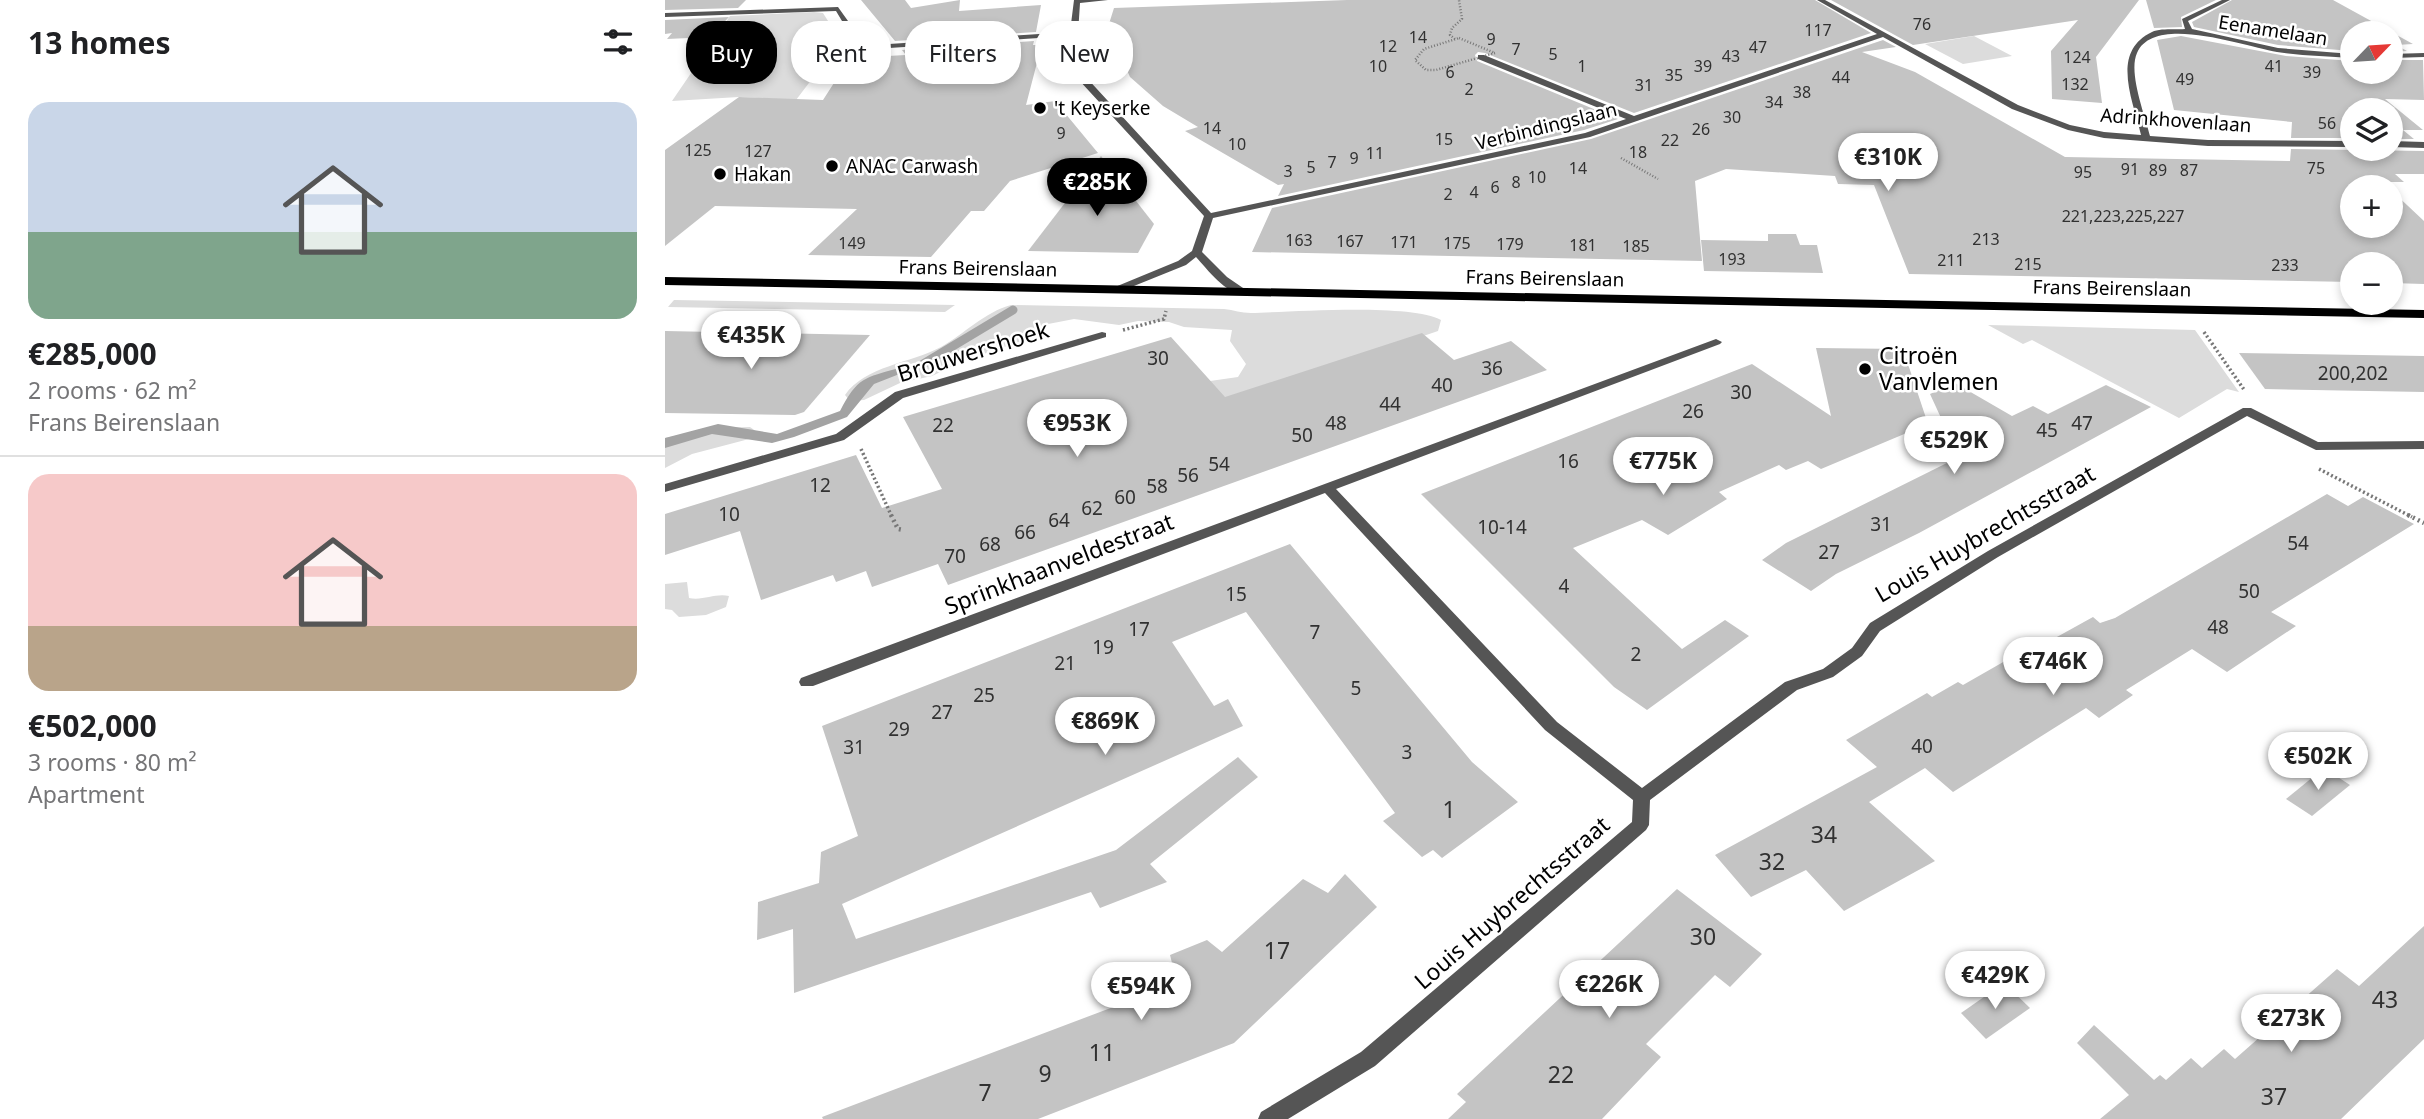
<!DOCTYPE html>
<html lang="en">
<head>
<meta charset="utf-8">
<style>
	:root { --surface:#fff; --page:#f6f6f6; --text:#202124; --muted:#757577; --line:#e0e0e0; --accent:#000 }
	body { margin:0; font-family:"Noto Sans",sans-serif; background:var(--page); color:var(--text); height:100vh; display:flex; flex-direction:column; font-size:26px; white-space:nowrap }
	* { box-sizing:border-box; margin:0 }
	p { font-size:23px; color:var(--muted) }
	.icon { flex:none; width:38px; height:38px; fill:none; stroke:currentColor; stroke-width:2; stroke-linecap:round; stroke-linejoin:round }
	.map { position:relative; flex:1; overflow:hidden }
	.sheet { display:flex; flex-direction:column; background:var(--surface); width:665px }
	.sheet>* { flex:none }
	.banner { position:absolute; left:21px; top:21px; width:665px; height:63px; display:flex; gap:14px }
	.needle { width:46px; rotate:65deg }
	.fabs { position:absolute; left:1675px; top:21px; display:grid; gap:14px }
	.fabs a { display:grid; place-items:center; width:63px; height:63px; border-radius:50%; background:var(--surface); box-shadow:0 4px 10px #0003; font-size:35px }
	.price { position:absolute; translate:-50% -60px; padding:0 16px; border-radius:24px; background:#fff; color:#222; font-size:23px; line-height:46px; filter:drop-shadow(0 2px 4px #0008) }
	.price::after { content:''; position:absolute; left:50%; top:42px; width:21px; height:16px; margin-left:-10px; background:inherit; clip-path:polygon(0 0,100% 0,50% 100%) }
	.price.on { background:var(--accent); color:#fff }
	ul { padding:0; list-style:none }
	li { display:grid; align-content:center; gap:14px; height:371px; padding:0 28px }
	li+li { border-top:2px solid var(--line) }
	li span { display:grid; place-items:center; height:217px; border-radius:21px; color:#555 }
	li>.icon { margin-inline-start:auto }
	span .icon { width:126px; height:126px; fill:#fffc; stroke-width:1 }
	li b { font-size:30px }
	h2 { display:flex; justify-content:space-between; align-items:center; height:84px; padding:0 28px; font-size:30px }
	.pill { padding:0 24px; border-radius:28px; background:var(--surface); box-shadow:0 4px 10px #0003; font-size:24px; line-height:63px }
	.pill.on { background:var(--accent); color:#fff }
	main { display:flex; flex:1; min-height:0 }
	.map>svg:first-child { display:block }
	.green { fill:#dcdcdc }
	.water { fill:#a3a3a3 }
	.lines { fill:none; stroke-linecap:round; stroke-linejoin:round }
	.stream { stroke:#a3a3a3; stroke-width:9 }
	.building { fill:#c4c4c4 }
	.path-far2 { stroke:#777; stroke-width:2.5; stroke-dasharray:1 2; stroke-linecap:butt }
	.path-far1 { stroke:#777; stroke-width:3.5; stroke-dasharray:2 2.5; stroke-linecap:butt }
	.path { stroke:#777; stroke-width:4.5; stroke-dasharray:2 3.5; stroke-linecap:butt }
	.minor { fill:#555; fill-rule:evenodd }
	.primary { fill:#000; fill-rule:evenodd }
	.poi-dot { fill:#000; stroke:#fff; stroke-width:2.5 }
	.labels { text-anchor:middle; stroke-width:5; stroke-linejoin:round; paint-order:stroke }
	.far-number-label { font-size:16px; fill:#313131 }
	.far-street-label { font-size:19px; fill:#000; stroke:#fff }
	.far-poi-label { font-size:19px; fill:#000; stroke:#fff; text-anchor:start }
	.number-label { font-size:19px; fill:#313131 }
	.street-label { font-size:23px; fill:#000; stroke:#fff }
	.poi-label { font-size:23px; fill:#000; stroke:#fff; text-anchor:start }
	.near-number-label { font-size:23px; fill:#313131 }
</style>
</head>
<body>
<main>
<section class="sheet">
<h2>13 homes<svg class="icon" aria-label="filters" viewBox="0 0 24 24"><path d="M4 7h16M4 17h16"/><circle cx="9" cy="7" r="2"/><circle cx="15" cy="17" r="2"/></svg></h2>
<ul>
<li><span style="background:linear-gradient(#c9d6e8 60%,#7fa58c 0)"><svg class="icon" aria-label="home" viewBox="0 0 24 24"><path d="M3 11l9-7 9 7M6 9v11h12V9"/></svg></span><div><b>€285,000</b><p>2 rooms · 62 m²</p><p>Frans Beirenslaan</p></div></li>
<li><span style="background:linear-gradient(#f6c9c9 70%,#b9a48a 0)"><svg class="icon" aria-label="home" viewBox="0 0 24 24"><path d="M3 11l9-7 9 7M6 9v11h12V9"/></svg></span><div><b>€502,000</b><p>3 rooms · 80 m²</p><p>Apartment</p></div></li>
</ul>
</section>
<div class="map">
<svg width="1759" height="1119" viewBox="0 0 1759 1119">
	<rect width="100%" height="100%" fill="#fff"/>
	<!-- green -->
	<g class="green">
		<polygon points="149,12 158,13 180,48 166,54 131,100 74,97 7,101 65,16"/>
		<polygon points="1309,36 1347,56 1298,64 1260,44"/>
		<polygon points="9,300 290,305 280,312 3,307"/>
		<path d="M346,305L559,309C569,310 576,313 586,313C626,312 745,303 776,320L773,331L527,415L538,382L573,377L581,364L565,341L567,330L519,327L504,322L473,321L454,325L409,319L378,325L357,341L298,361L267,376L235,383L199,400L185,401L180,395C200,366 246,363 276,347C299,334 320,312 346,305Z"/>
		<polygon points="1323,325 1530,330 1574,392 1562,389 1514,418 1367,340 1358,344"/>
		<polygon points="85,427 92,432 84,439 27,454 0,468 0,438 47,428"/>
		<path d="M22,582L24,598C38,601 50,593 64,596L61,607L41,615L14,617L7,610L0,609V584Z"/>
	</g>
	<!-- water -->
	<path class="water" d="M234,368L237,373L209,384L182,417L129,437L107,443L47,434L0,448V438L53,424L112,434L175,411C193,377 199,378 234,368Z"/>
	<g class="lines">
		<!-- stream -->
		<polyline class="stream" points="258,364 348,310"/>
	</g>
	<!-- building -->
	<g class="building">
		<polygon points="0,0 81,0 73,8 0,10"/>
		<polygon points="196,0 240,0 246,8 295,0 294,11 376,5 371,32 230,41"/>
		<polygon points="682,0 1150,0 1206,33 969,113 820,53 813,52 810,55 812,61 953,119 919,130 613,196 619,184 613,185 520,131 533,127 498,106 465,77 443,27 449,8"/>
		<polygon points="1166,0 1474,0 1431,57 1437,103 1387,99 1386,51 1413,20 1248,45"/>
		<polygon points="1481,0 1551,0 1516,17 1517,27 1489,28"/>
		<polygon points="1567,0 1668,0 1748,44 1731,45 1742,51 1726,52 1726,33 1687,33 1687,51 1613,45 1529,27 1527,22"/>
		<polygon points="64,17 45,37 2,39 7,33 0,34 0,20"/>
		<polygon points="1516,36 1621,56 1687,61 1687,72 1726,72 1726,60 1758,60 1759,100 1720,99 1758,130 1738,130 1749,139 1726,139 1726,110 1687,110 1687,138 1626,138 1627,122 1509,110 1492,40"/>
		<polygon points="1218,40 1231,47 1197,52 1250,72 1400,157 1625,161 1626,149 1759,151 1759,174 1730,174 1739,182 1717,182 1723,187 1687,187 1687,226 1726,226 1726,190 1759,221 1759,284 1726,283 1726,264 1687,264 1687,282 1244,274 1209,185 1173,184 1170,176 1061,169 1030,181 1037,261 587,252 607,208 926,139"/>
		<polygon points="369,41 368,45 375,45 372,55 374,55 361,105 390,101 433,153 345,181 319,211 306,211 266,257 143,255 192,209 50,206 0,246 0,150 74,97 158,100 185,58 241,55 237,50"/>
		<polygon points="436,156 489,224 473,253 363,251"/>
		<polygon points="1103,234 1131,234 1135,245 1152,245 1158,273 1039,271 1036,240 1103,241"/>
		<polygon points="0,331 105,333 205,335 139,412 130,415 0,413"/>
		<polygon points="757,333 789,360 846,341 882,370 283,585 273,564 207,587 201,571 171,582 168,575 96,600 75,531 0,555 0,514 191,455 217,508 277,489 238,417 506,337 560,397"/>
		<polygon points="1151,348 1238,349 1263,424 1156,469 1143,461 1121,470 1114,465 1054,492 1062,499 1003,535 977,520 908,548 1017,649 1060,620 1084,636 982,710 949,687 756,494 1087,364 1166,416"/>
		<polygon points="1574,353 1759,356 1759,392 1600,389"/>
		<polygon points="1290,383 1347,416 1368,406 1383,414 1441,385 1486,407 1254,533 1171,574 1146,591 1097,560 1121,543 1294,457 1265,394"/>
		<polygon points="1662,494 1683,506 1698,497 1749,524 1606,612 1631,626 1562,672 1527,649 1461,690 1468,695 1434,718 1421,708 1288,792 1260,768 1204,802 1270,861 1179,911 1141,870 1086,897 1050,855 1212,767 1181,740 1262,693 1267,697 1293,682 1298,685 1368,645 1372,648 1428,617 1435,623 1450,618"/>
		<polygon points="625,544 807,762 853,802 777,858 768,850 757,857 718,821 730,813 581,612 507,642 549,706 563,699 578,726 177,904 191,939 451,850 573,757 593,777 485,864 502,882 435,908 426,892 129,993 128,929 92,940 93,902 154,883 156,852 193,836 157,726"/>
		<polygon points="1659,768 1685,785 1647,816 1621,799"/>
		<polygon points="680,874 712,907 569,1043 373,1119 158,1119 157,1117 228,1090 512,983 505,955 542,940 557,952 638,879 663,893"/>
		<polygon points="1012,889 1097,954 1065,987 1050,975 981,1044 996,1057 937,1119 783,1119 801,1102 792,1094"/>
		<polygon points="1759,926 1759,1039 1676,1119 1435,1119 1464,1095 1412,1043 1429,1025 1489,1080 1495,1075 1501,1080 1526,1058 1537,1068 1559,1049 1570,1059 1672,969 1694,986"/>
		<polygon points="1339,983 1365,1008 1321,1039 1296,1013"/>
	</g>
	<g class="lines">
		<!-- path-far2 -->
		<g class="path-far2">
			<polygon points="794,38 830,53 771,70 761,70 750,60 759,49"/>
			<polyline points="790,39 785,35 787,28 797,19 794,0"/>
			<polyline points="956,158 993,179"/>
		</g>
		<!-- path-far1 -->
		<g class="path-far1">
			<polyline points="458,330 499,319 501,311"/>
			<polyline points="1539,332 1580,391"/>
			<polyline points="196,449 227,517"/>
			<polyline points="1654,469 1747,517"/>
		</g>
		<!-- path -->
		<g class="path">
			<polyline points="226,515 233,529 238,530"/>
			<polyline points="1743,515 1759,523"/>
		</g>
		<!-- minor -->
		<g class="minor">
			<path d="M409,0H443L415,3L412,49L420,76L546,213L920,133L961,119L813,59V55H819L969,116L1212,34L1152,0H1160L1353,105L1405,125L1439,132L1476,135C1468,100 1445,52 1487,32C1495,28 1510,30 1520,29L1517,19L1557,0H1565L1523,21L1527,29L1613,48L1687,54V58C1662,56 1637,56 1612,52C1581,47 1489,13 1472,53C1463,73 1480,115 1485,136L1543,140L1687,141V147L1543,146L1439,138L1403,130L1347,109L1218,37L925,137L548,218L537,252L562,277L581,290V294C562,296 543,270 531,257L521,265L454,292L449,289L450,287L513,261L527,251L539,216L413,79L406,58L404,36L209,49L192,46L171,11L0,17V13L173,7L198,42L209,45L405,32Z"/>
			<polygon points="1759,53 1759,57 1726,58 1726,54"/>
			<polygon points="1726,141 1759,142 1759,148 1726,147"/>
			<polygon points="437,332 441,333 441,337 238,398 179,440 0,492 0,484 171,434 230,392"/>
			<polygon points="1051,339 1057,342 1055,344 671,489 892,722 977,788 1120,682 1158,669 1187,648 1205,623 1323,551 1578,408 1586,408 1653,442 1759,441 1759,449 1651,450 1582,416 1333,557 1215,631 1197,656 1168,677 1132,690 985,800 984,825 981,830 710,1066 623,1119 593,1119 596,1112 696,1052 967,822 968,800 880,730 660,493 148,686 136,686 134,682 136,678"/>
		</g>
		<!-- primary -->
		<polygon class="primary" points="0,277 1759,310 1759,318 0,285"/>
	</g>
	<!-- markers -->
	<g class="poi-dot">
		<circle cx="375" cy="108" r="7"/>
		<circle cx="167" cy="166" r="7"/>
		<circle cx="55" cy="174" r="7"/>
		<circle cx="1200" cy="369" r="7"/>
	</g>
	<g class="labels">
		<!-- far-number labels -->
		<g class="far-number-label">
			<text x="1257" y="30">76</text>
			<text x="1153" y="36">117</text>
			<text x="753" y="43">14</text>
			<text x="826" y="45">9</text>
			<text x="723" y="52">12</text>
			<text x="1093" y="53">47</text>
			<text x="851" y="55">7</text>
			<text x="888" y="60">5</text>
			<text x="1066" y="62">43</text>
			<text x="1412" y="63">124</text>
			<text x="713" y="72">10</text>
			<text x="917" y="72">1</text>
			<text x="1038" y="72">39</text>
			<text x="1609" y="72">41</text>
			<text x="785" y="78">6</text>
			<text x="1647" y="78">39</text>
			<text x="1009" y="81">35</text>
			<text x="1176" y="83">44</text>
			<text x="1520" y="85">49</text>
			<text x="1410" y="90">132</text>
			<text x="979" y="91">31</text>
			<text x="804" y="95">2</text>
			<text x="1137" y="98">38</text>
			<text x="1109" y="108">34</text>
			<text x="1067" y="123">30</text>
			<text x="1662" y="129">56</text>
			<text x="547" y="134">14</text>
			<text x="1036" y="135">26</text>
			<text x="396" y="139">9</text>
			<text x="779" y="145">15</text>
			<text x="1005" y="146">22</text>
			<text x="572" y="150">10</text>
			<text x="33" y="156">125</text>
			<text x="93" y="157">127</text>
			<text x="973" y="158">18</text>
			<text x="710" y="159">11</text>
			<text x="689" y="164">9</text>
			<text x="667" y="168">7</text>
			<text x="646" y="173">5</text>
			<text x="913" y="174">14</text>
			<text x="1651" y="174">75</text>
			<text x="1465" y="175">91</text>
			<text x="1493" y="176">89</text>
			<text x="1524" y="176">87</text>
			<text x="623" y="177">3</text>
			<text x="1418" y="178">95</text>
			<text x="872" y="183">10</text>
			<text x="851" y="188">8</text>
			<text x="830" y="193">6</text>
			<text x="809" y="198">4</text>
			<text x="783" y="200">2</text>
			<text x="1458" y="222">221,223,225,227</text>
			<text x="1321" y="245">213</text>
			<text x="634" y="246">163</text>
			<text x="685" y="247">167</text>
			<text x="739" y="248">171</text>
			<text x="187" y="249">149</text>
			<text x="792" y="249">175</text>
			<text x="845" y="250">179</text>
			<text x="918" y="251">181</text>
			<text x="971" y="252">185</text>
			<text x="1067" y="265">193</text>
			<text x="1286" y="266">211</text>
			<text x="1363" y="270">215</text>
			<text x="1620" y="271">233</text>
		</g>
		<!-- far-street labels -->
		<g class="far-street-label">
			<text transform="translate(1608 30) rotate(9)" y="7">Eenamelaan</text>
			<text transform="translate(1511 120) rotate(4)" y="7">Adrinkhovenlaan</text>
			<text transform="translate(881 126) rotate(-14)" y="7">Verbindingslaan</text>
			<text transform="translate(313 268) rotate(1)" y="7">Frans Beirenslaan</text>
			<text transform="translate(880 278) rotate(1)" y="7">Frans Beirenslaan</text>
			<text transform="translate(1447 288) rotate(1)" y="7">Frans Beirenslaan</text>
		</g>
		<!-- far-poi labels -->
		<g class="far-poi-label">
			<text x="389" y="115">'t Keyserke</text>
			<text x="181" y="173">ANAC Carwash</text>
			<text x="69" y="181">Hakan</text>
		</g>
		<!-- number labels -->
		<g class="number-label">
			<text x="493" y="365">30</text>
			<text x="827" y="375">36</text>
			<text x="1688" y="380">200,202</text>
			<text x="777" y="392">40</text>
			<text x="1076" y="399">30</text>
			<text x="725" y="411">44</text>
			<text x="1028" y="418">26</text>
			<text x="671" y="430">48</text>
			<text x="1417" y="430">47</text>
			<text x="278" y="432">22</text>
			<text x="1382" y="437">45</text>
			<text x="637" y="442">50</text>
			<text x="903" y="468">16</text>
			<text x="554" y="471">54</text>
			<text x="523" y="482">56</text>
			<text x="155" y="492">12</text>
			<text x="492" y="493">58</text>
			<text x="460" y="504">60</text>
			<text x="427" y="515">62</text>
			<text x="64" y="521">10</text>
			<text x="394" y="527">64</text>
			<text x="1216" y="531">31</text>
			<text x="837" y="534">10-14</text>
			<text x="360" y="539">66</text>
			<text x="1633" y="550">54</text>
			<text x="325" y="551">68</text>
			<text x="1164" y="559">27</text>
			<text x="290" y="563">70</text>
			<text x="899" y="593">4</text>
			<text x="1584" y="598">50</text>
			<text x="571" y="601">15</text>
			<text x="1553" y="634">48</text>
			<text x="474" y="636">17</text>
			<text x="650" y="639">7</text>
			<text x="438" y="654">19</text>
			<text x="971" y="661">2</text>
			<text x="400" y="670">21</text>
			<text x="691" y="695">5</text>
			<text x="319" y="702">25</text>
			<text x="277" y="719">27</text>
			<text x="234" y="736">29</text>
			<text x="1257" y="753">40</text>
			<text x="189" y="754">31</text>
			<text x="742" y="759">3</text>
		</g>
		<!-- street labels -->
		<g class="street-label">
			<text transform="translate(308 352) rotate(-17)" y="8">Brouwershoek</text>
			<text transform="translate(1320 534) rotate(-30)" y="8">Louis Huybrechtsstraat</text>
			<text transform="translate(394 564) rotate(-21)" y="8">Sprinkhaanveldestraat</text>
			<text transform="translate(847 903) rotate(-41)" y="8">Louis Huybrechtsstraat</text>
		</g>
		<!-- poi labels -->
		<g class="poi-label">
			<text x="1214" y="364">Citroën<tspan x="1214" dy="26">Vanvlemen</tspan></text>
		</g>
		<!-- near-number labels -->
		<g class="near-number-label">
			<text x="784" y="818">1</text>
			<text x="1159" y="843">34</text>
			<text x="1107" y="870">32</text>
			<text x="1038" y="945">30</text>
			<text x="612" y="959">17</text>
			<text x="1720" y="1008">43</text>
			<text x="437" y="1061">11</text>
			<text x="380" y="1082">9</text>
			<text x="896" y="1083">22</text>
			<text x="320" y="1101">7</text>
			<text x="1609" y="1105">37</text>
		</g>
	</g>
</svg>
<div class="fabs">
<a><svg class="needle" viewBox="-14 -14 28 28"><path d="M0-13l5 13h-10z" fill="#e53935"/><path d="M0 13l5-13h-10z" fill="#757577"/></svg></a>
<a><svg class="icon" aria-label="layers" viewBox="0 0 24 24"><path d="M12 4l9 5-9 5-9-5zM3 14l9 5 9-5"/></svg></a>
<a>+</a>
<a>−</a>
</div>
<b class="price" style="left:1223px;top:193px">€310K</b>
<b class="price on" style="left:432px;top:218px">€285K</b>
<b class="price" style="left:86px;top:371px">€435K</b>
<b class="price" style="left:412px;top:459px">€953K</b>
<b class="price" style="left:1289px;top:476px">€529K</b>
<b class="price" style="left:998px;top:497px">€775K</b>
<b class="price" style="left:1388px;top:697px">€746K</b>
<b class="price" style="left:440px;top:757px">€869K</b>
<b class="price" style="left:1653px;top:792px">€502K</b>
<b class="price" style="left:1330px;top:1011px">€429K</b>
<b class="price" style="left:944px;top:1020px">€226K</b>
<b class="price" style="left:476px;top:1022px">€594K</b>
<b class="price" style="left:1626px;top:1054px">€273K</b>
<div class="banner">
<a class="pill on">Buy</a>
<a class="pill">Rent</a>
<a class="pill">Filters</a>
<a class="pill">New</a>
</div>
</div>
</main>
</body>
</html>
